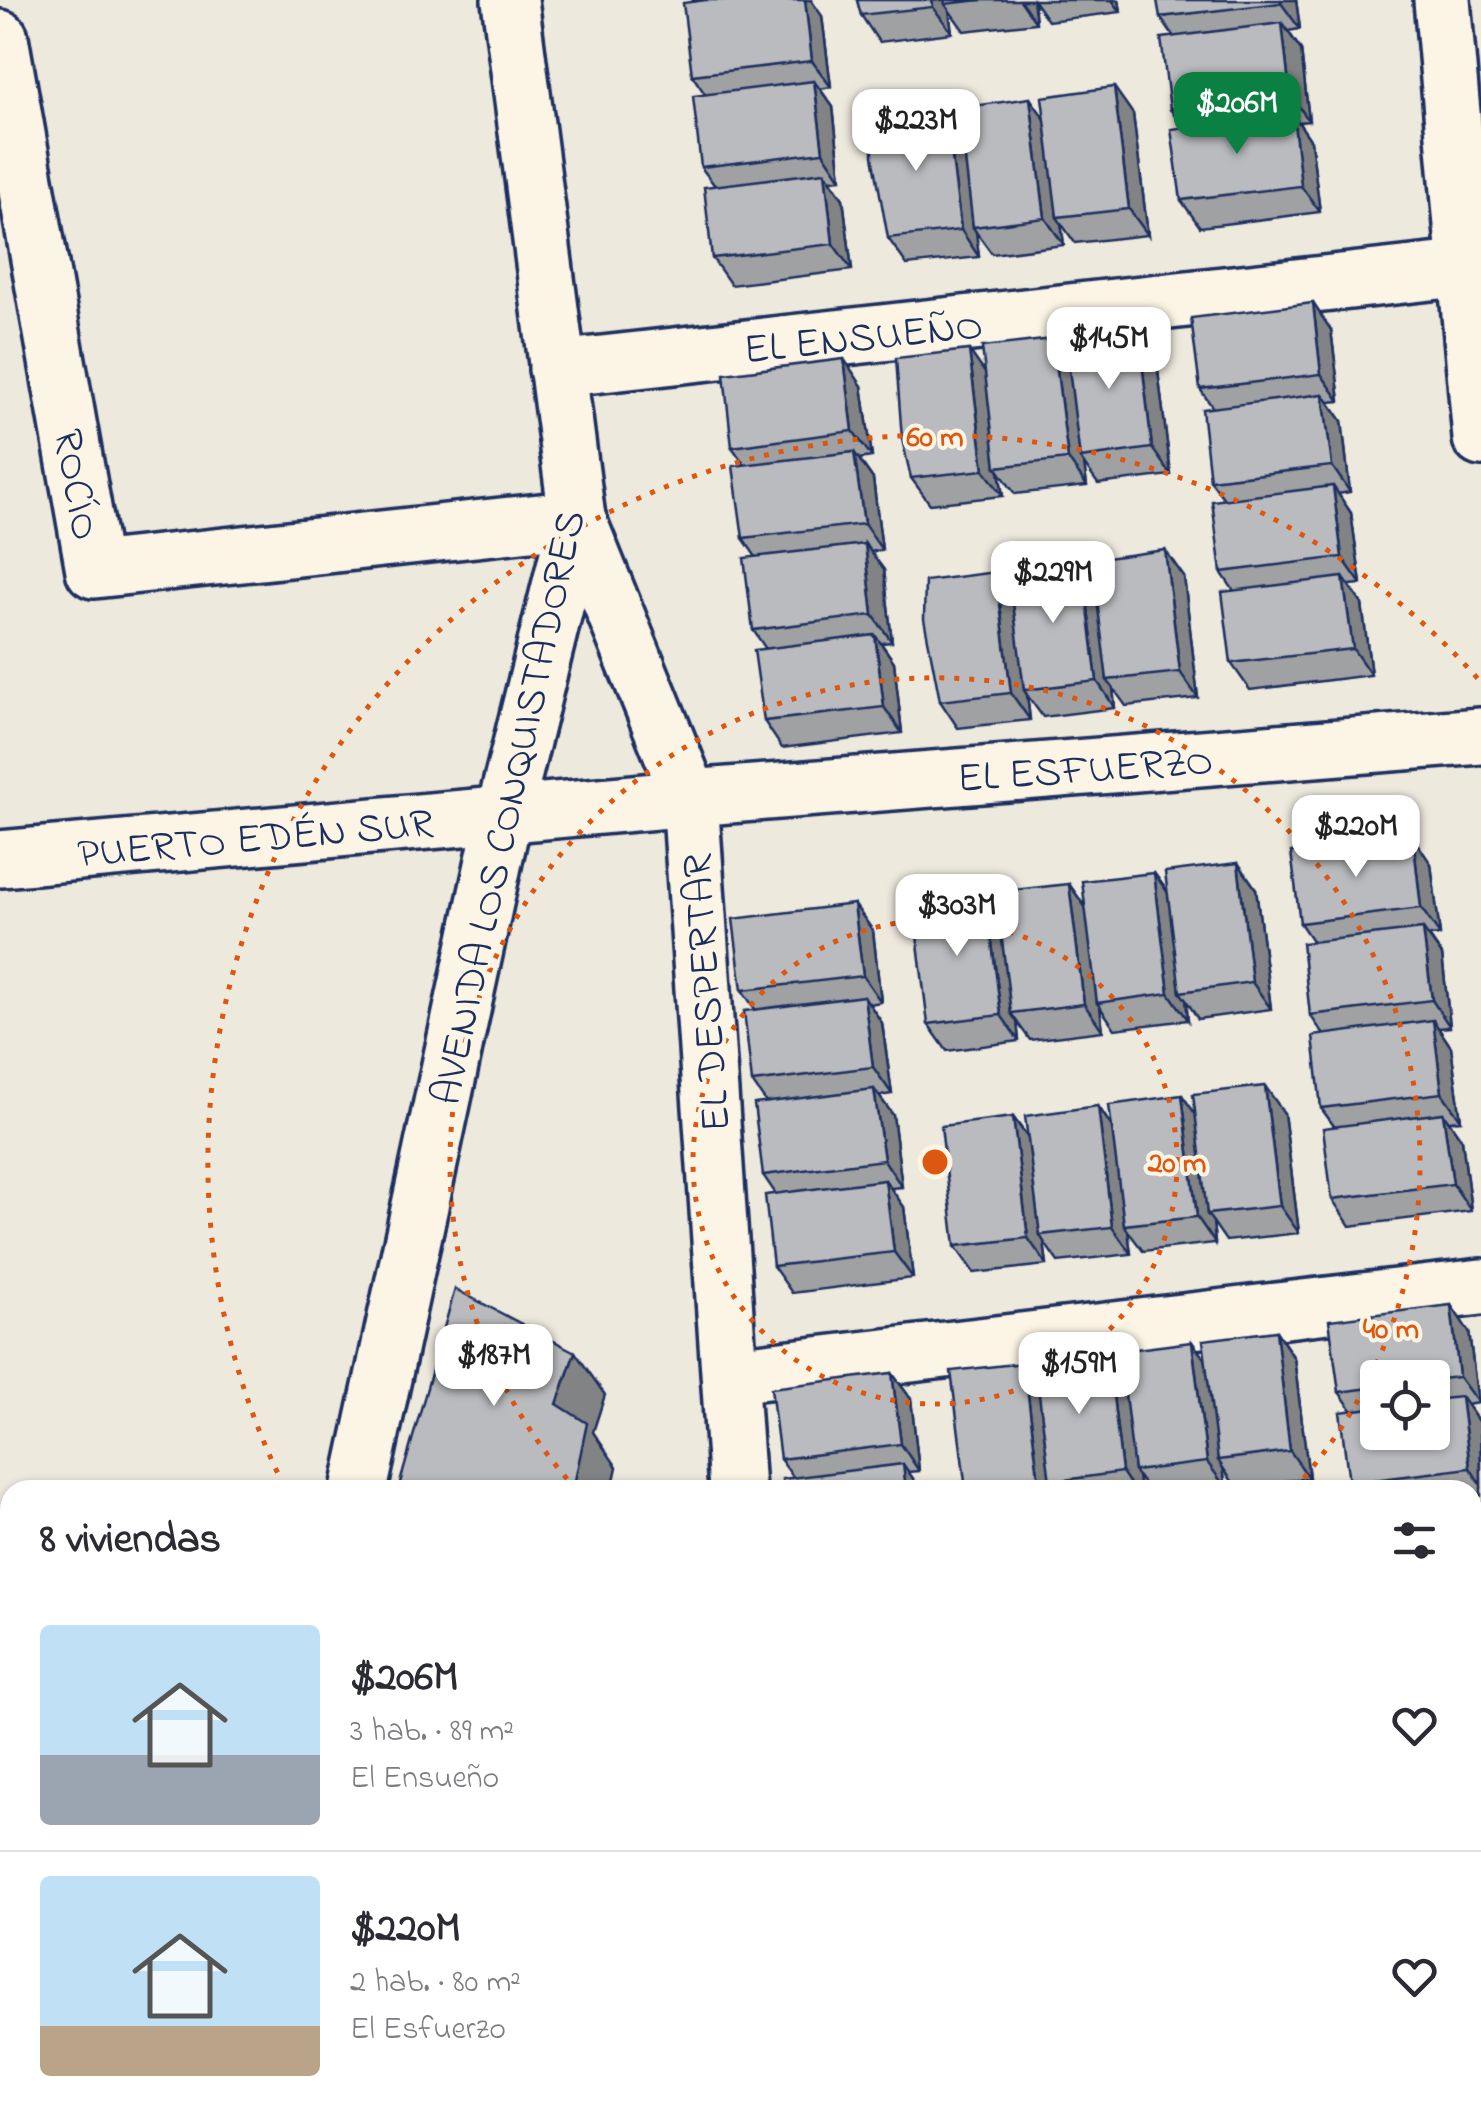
<!DOCTYPE html>
<html lang="es">
<head>
<meta charset="utf-8">
<style>
	:root { --surface:#fff; --page:#f7f7f7; --text:#2b2b33; --muted:#7c7c81; --line:#e1e1e2; --accent:#0b8043 }
	body { margin:0; font-family:"Indie Flower",sans-serif; background:var(--page); color:var(--text); height:100vh; display:flex; flex-direction:column; font-size:38px; white-space:nowrap }
	* { box-sizing:border-box; margin:0 }
	p { font-size:32px; color:var(--muted) }
	.icon { flex:none; width:55px; height:55px; fill:none; stroke:currentColor; stroke-width:2; stroke-linecap:round; stroke-linejoin:round }
	.map { position:relative; flex:1; overflow:hidden }
	.sheet { position:absolute; left:0px; top:1480px; width:1482px; height:640px; display:flex; flex-direction:column; background:var(--surface); border-radius:30px 30px 0 0; box-shadow:0 2px 8px #0004 }
	.sheet>* { flex:none }
	.controls { position:absolute; left:1360px; top:1360px; display:grid; gap:20px }
	.controls a { display:grid; place-items:center; width:90px; height:90px; border-radius:10px; background:var(--surface); box-shadow:0 2px 8px #0004; font-size:50px }
	.price { position:absolute; translate:-50% -85px; padding:0 22px; border-radius:20px; background:#fff; color:#222; font-size:32px; line-height:65px; filter:drop-shadow(0 2px 5px #0008) }
	.price::after { content:''; position:absolute; left:50%; top:60px; width:30px; height:22px; margin-left:-15px; background:inherit; clip-path:polygon(0 0,100% 0,50% 100%) }
	.price.current { background:var(--accent); color:#fff }
	ul { padding:0; list-style:none }
	li { display:flex; align-items:center; gap:30px; height:250px; padding:0 40px }
	li+li { border-top:2px solid var(--line) }
	li span { display:grid; place-items:center; flex:none; width:280px; height:200px; border-radius:10px; color:#555 }
	li>.icon { margin-inline-start:auto }
	span .icon { width:120px; height:120px; fill:#fffc; stroke-width:1 }
	li b { font-size:42px }
	h2 { display:flex; justify-content:space-between; align-items:center; height:120px; padding:0 40px; font-size:42px }
	.map>svg:first-child { display:block }
	.lines { fill:none; stroke-linecap:round; stroke-linejoin:round }
	.minor-casing { stroke:#1b2f5e; stroke-width:62 }
	.minor { stroke:#fcf5e5; stroke-width:55 }
	.wall { fill:#a0a1a3; stroke:#1b2f5e; stroke-width:2.5; fill-rule:evenodd }
	.shaded-wall { fill:#828385; stroke:#1b2f5e; stroke-width:2.5 }
	.building { fill:#babbbe; stroke:#1b2f5e; stroke-width:2.5 }
	.ring { fill:none; stroke:#de5710; stroke-width:5; stroke-dasharray:5 10 }
	.labels { text-anchor:middle; stroke-width:8; stroke-linejoin:round; paint-order:stroke }
	.street-label { font-size:42px; fill:#1b2f5e; stroke:#fcf5e5 }
	.centre { fill:#de5710; stroke:#fcf5e5; stroke-width:5 }
	.ring-label { font-size:30px; text-anchor:middle; font-weight:bold; fill:#de5710; stroke:#fcf5e5; stroke-width:8; stroke-linejoin:round; paint-order:stroke }
</style>
</head>
<body>
<div class="map">
<svg width="1481" height="2120" viewBox="0 0 1481 2120">
	<rect width="100%" height="100%" fill="#eee9dd"/>
	<filter id="ink" filterUnits="userSpaceOnUse"><feTurbulence type="fractalNoise" baseFrequency=".01" numOctaves="2"/><feDisplacementMap in="SourceGraphic" scale="20" xChannelSelector="R" yChannelSelector="G"/><feConvolveMatrix kernelMatrix="1 2 1 2 8 2 1 2 1" color-interpolation-filters="sRGB"/></filter>
	<g filter="url(#ink)">
		<g class="lines">
			<defs>
				<g id="minor">
					<polyline points="1442,0 1481,438"/>
					<polyline points="0,38 94,570 577,518"/>
					<polyline points="557,369 1467,268"/>
					<polyline points="577,518 690,798 737,1490"/>
					<polyline points="0,859 690,798 1481,736"/>
					<polyline points="732,1375 1481,1287"/>
					<polyline points="359,1490 504,814 577,518 510,0"/>
					<polyline points="1472,1776 1481,1775"/>
					<polyline points="0,1811 10,1809"/>
					<polyline points="0,1995 10,1989"/>
					<polyline points="767,2110 768,2120"/>
				</g>
			</defs>
			<!-- minor casing -->
			<use href="#minor" class="minor-casing"/>
			<!-- minor -->
			<use href="#minor" class="minor"/>
		</g>
		<!-- wall -->
		<g class="wall">
			<polygon points="693,0 805,0 822,16 831,87 820,89 833,107 841,179 830,180 843,199 852,270 731,285 712,258 715,186 701,167 705,94 692,75"/>
			<polygon points="857,0 1119,0 1121,12 1048,21 1034,1 1036,23 964,31 949,10 952,33 879,42 861,15"/>
			<polygon points="1296,0 1300,29 1288,31 1301,50 1309,121 1298,122 1311,141 1320,212 1200,227 1181,200 1183,128 1170,109 1173,36 1160,17"/>
			<polygon points="1133,114 1148,235 1075,243 1061,223 1064,245 992,254 976,232 979,257 907,265 888,238 961,131 1044,119"/>
			<polygon points="1331,330 1340,401 1329,402 1342,421 1350,492 1338,494 1351,513 1361,584 1349,585 1362,604 1371,675 1250,690 1231,663 1234,591 1221,572 1224,499 1210,480 1213,408 1200,389"/>
			<polygon points="1053,339 1068,360 1156,355 1171,475 1098,484 1084,464 1087,486 1015,494 999,471 1003,496 930,504 911,478 985,372"/>
			<polygon points="862,386 872,457 859,459 873,479 882,550 870,552 884,570 892,642 881,643 894,662 902,733 782,748 764,721 766,649 753,630 756,557 743,538 744,464 732,447"/>
			<polygon points="1082,561 1095,580 1184,577 1198,698 1126,706 1113,688 1115,708 1043,717 1027,695 1030,720 958,728 940,701 1012,594"/>
			<polygon points="1238,863 1256,889 1271,1009 1198,1019 1186,1000 1188,1020 1115,1029 1100,1007 1103,1031 1030,1040 1017,1022 1019,1041 947,1051 928,1024 986,895 999,914 1069,884 1085,907 1154,873 1168,892"/>
			<polygon points="1431,864 1440,935 1429,936 1442,955 1450,1027 1438,1028 1451,1047 1461,1120 1449,1121 1462,1140 1471,1211 1350,1226 1332,1199 1334,1126 1321,1108 1324,1035 1310,1015 1313,942 1300,923"/>
			<polygon points="854,904 873,931 881,1002 869,1004 882,1023 892,1094 879,1096 893,1115 902,1187 890,1188 904,1207 913,1278 792,1293 773,1266 776,1194 763,1175 766,1102 752,1082 755,1009 742,990"/>
			<polygon points="1098,1106 1112,1127 1196,1116 1284,1113 1299,1233 1226,1241 1213,1222 1215,1243 1143,1251 1128,1231 1131,1254 1058,1262 1044,1242 1047,1265 974,1273 955,1246 1013,1117 1028,1137"/>
			<polygon points="1276,1331 1294,1358 1309,1478 1236,1487 1223,1468 1226,1488 1212,1490 1148,1490 1138,1476 1140,1490 1056,1490 1055,1488 1055,1490 966,1490 1024,1363 1038,1384 1108,1353 1122,1373 1192,1342 1205,1360"/>
			<path d="M1469,1332L1478,1403L1467,1405L1480,1424L1481,1434V1496H1476L1481,1503V1683L1472,1684V1490H1354L1349,1483L1352,1410L1339,1392ZM1378,1378H1432V1432H1378Z"/>
			<polygon points="892,1373 911,1399 919,1471 908,1472 921,1490 906,1490 794,1478 780,1459"/>
			<polygon points="1481,1794 1481,2120 1472,2110 1472,1795"/>
			<polygon points="977,2110 978,2120 839,2120"/>
		</g>
		<!-- shaded-wall -->
		<g class="shaded-wall">
			<polygon points="805,0 811,0 822,16 831,87 812,61"/>
			<polygon points="932,0 948,0 945,4 949,10 952,33 933,7"/>
			<polygon points="1020,0 1033,0 1036,23"/>
			<polygon points="1112,0 1119,0 1121,12"/>
			<polygon points="1281,0 1296,0 1300,29 1281,3"/>
			<polygon points="1282,23 1301,50 1309,121 1290,94"/>
			<polygon points="814,81 833,107 841,179 823,152"/>
			<polygon points="1114,87 1133,114 1148,235 1129,209"/>
			<polygon points="1030,98 1049,125 1057,217 1061,223 1064,245 1045,218"/>
			<polygon points="946,109 965,136 973,227 976,232 979,257 961,230"/>
			<polygon points="1293,114 1311,141 1320,212 1301,186"/>
			<polygon points="825,172 843,199 852,270 833,244"/>
			<polygon points="1313,303 1331,330 1340,401 1321,374"/>
			<polygon points="1138,328 1156,355 1171,475 1152,448"/>
			<polygon points="1053,339 1072,366 1080,458 1084,464 1087,486 1068,459"/>
			<polygon points="969,350 988,377 996,467 999,471 1003,496 984,470"/>
			<polygon points="844,359 862,386 872,457 853,431"/>
			<polygon points="1323,394 1342,421 1350,492 1332,466"/>
			<polygon points="854,452 873,479 882,550 864,524"/>
			<polygon points="1333,486 1351,513 1361,584 1342,557"/>
			<polygon points="865,544 884,570 892,642 873,615"/>
			<polygon points="1165,550 1184,577 1198,698 1180,672"/>
			<polygon points="1082,561 1100,588 1107,680 1113,688 1115,708 1097,681"/>
			<polygon points="996,572 1015,599 1024,690 1027,695 1030,720 1011,693"/>
			<polygon points="1343,577 1362,604 1371,675 1353,649"/>
			<polygon points="875,635 894,662 902,733 884,707"/>
			<polygon points="1413,837 1431,864 1440,935 1421,908"/>
			<polygon points="1238,863 1256,889 1271,1009 1252,982"/>
			<polygon points="1154,873 1173,900 1180,992 1186,1000 1188,1020 1169,993"/>
			<polygon points="1069,884 1088,911 1097,1003 1100,1007 1103,1031 1084,1004"/>
			<polygon points="986,895 1005,922 1011,1013 1017,1022 1019,1041 1001,1015"/>
			<polygon points="854,904 873,931 881,1002 863,976"/>
			<polygon points="1423,929 1442,955 1450,1027 1432,1000"/>
			<polygon points="864,996 882,1023 892,1094 873,1067"/>
			<polygon points="1433,1020 1451,1047 1461,1120 1442,1093"/>
			<polygon points="1265,1086 1284,1113 1299,1233 1280,1206"/>
			<polygon points="874,1089 893,1115 902,1187 884,1160"/>
			<polygon points="1182,1095 1201,1122 1207,1214 1213,1222 1215,1243 1197,1217"/>
			<polygon points="1098,1106 1116,1133 1124,1225 1128,1231 1131,1254 1112,1227"/>
			<polygon points="1443,1113 1462,1140 1471,1211 1453,1184"/>
			<polygon points="1013,1117 1032,1144 1040,1235 1044,1242 1047,1265 1028,1238"/>
			<polygon points="885,1180 904,1207 913,1278 894,1252"/>
			<polygon points="1451,1305 1469,1332 1478,1403 1459,1377"/>
			<polygon points="1276,1331 1294,1358 1309,1478 1290,1451"/>
			<polygon points="1192,1342 1211,1368 1218,1460 1223,1468 1226,1488 1207,1462"/>
			<polygon points="575,1352 605,1395 593,1432 617,1467 612,1490 573,1490 557,1404"/>
			<polygon points="1108,1353 1127,1379 1134,1471 1138,1476 1140,1490 1134,1490 1122,1472"/>
			<polygon points="1024,1363 1043,1390 1050,1482 1055,1490 1043,1490 1039,1483"/>
			<polygon points="892,1373 911,1399 919,1471 901,1444"/>
			<polygon points="1461,1397 1480,1424 1481,1485 1470,1468"/>
			<polygon points="903,1464 921,1490 906,1490"/>
			<polygon points="1472,1491 1481,1503 1481,1562 1480,1561"/>
			<polygon points="961,2110 977,2110 978,2120 965,2120 962,2116"/>
			<polygon points="1096,2110 1111,2110 1112,2120 1097,2120"/>
			<polygon points="1181,2110 1197,2110 1198,2120 1183,2120"/>
			<polygon points="1267,2110 1282,2110 1284,2120 1268,2120"/>
			<polygon points="1353,2110 1368,2110 1369,2120 1354,2120"/>
		</g>
		<!-- building -->
		<g class="building">
			<polygon points="706,0 805,0 812,61 692,75 683,3"/>
			<polygon points="857,0 932,0 933,7 861,15"/>
			<polygon points="944,0 981,0 945,4"/>
			<polygon points="1157,0 1281,0 1281,3 1160,17"/>
			<polygon points="1282,23 1290,94 1170,109 1161,38"/>
			<polygon points="814,81 823,152 701,167 693,96"/>
			<polygon points="1114,87 1129,209 1057,217 1042,97"/>
			<polygon points="1030,98 1045,218 973,227 959,108"/>
			<polygon points="946,109 961,230 888,238 873,156 873,118"/>
			<polygon points="1293,114 1301,186 1181,200 1171,129"/>
			<polygon points="825,172 833,244 712,258 704,187"/>
			<polygon points="1313,303 1321,374 1200,389 1191,318"/>
			<polygon points="1138,328 1152,448 1080,458 1065,336"/>
			<polygon points="1053,339 1068,459 996,467 982,347"/>
			<polygon points="969,350 984,470 911,478 902,439 896,358"/>
			<polygon points="844,359 853,431 732,447 724,374"/>
			<polygon points="1323,394 1332,466 1210,480 1202,409"/>
			<polygon points="854,452 864,524 743,538 733,466"/>
			<polygon points="1333,486 1342,557 1221,572 1212,501"/>
			<polygon points="865,544 873,615 753,630 744,558"/>
			<polygon points="1165,550 1180,672 1107,680 1092,560"/>
			<polygon points="1082,561 1097,681 1024,690 1009,571"/>
			<polygon points="996,572 1011,693 940,701 924,619 925,581"/>
			<polygon points="1343,577 1353,649 1231,663 1222,592"/>
			<polygon points="875,635 884,707 764,721 754,650"/>
			<polygon points="1413,837 1421,908 1300,923 1291,852"/>
			<polygon points="1238,863 1252,982 1180,992 1165,872"/>
			<polygon points="1154,873 1169,993 1097,1003 1082,881"/>
			<polygon points="1069,884 1084,1004 1011,1013 996,892"/>
			<polygon points="986,895 1001,1015 928,1024 913,903"/>
			<polygon points="854,904 863,976 742,990 733,919"/>
			<polygon points="1423,929 1432,1000 1310,1015 1302,943"/>
			<polygon points="864,996 873,1067 752,1082 744,1011"/>
			<polygon points="1433,1020 1442,1093 1321,1108 1313,1036"/>
			<polygon points="1265,1086 1280,1206 1207,1214 1193,1094"/>
			<polygon points="874,1089 884,1160 763,1175 754,1104"/>
			<polygon points="1182,1095 1197,1217 1124,1225 1109,1105"/>
			<polygon points="1098,1106 1112,1227 1040,1235 1025,1116"/>
			<polygon points="1443,1113 1453,1184 1332,1199 1323,1128"/>
			<polygon points="1013,1117 1028,1238 955,1246 941,1126"/>
			<polygon points="885,1180 894,1252 773,1266 765,1195"/>
			<polygon points="455,1289 575,1352 557,1404 587,1423 573,1490 398,1490"/>
			<polygon points="1451,1305 1459,1377 1432,1380 1432,1378 1378,1378 1378,1387 1339,1392 1329,1320"/>
			<polygon points="1276,1331 1290,1451 1218,1460 1203,1340"/>
			<polygon points="1192,1342 1207,1462 1134,1471 1120,1351"/>
			<polygon points="1108,1353 1122,1472 1050,1482 1035,1362"/>
			<polygon points="1024,1363 1039,1483 985,1490 966,1490 951,1371"/>
			<polygon points="892,1373 901,1444 780,1459 771,1388"/>
			<polygon points="1461,1397 1470,1468 1349,1483 1340,1412 1378,1407 1378,1432 1432,1432 1432,1400"/>
			<polygon points="903,1464 906,1490 783,1490 782,1479"/>
			<polygon points="1472,1497 1480,1561 1472,1562"/>
			<polygon points="1481,1581 1481,1654 1472,1655 1472,1582"/>
			<polygon points="1481,1794 1481,1867 1472,1868 1472,1795"/>
			<polygon points="1481,1887 1481,1960 1472,1961 1472,1888"/>
			<polygon points="1481,1981 1481,2053 1472,2054 1472,1982"/>
			<polygon points="1481,2074 1481,2120 1405,2120 1404,2110 1472,2110 1472,2075"/>
			<polygon points="838,2110 961,2110 962,2116 926,2120 839,2120"/>
			<polygon points="1023,2110 1096,2110 1097,2120 1024,2120"/>
			<polygon points="1108,2110 1181,2110 1183,2120 1109,2120"/>
			<polygon points="1194,2110 1267,2110 1268,2120 1195,2120"/>
			<polygon points="1279,2110 1353,2110 1354,2120 1280,2120"/>
		</g>
	</g>
	<!-- distance rings -->
	<g class="ring">
		<circle cx="935" cy="1162" r="242"/>
		<path d="M577 1490A485 485 0 1 1 1293 1490"/>
		<path d="M284 1486A727 727 0 0 1 1479 680"/>
	</g>
	<g class="labels">
		<!-- street labels -->
		<g class="street-label">
			<text transform="translate(863 335) rotate(-6)" y="15">EL ENSUEÑO</text>
			<text transform="translate(79 484) rotate(80)" y="15">ROCÍO</text>
			<text transform="translate(1085 767) rotate(-4)" y="15">EL ESFUERZO</text>
			<text transform="translate(506 807) rotate(-78)" y="15">AVENIDA LOS CONQUISTADORES</text>
			<text transform="translate(255 836) rotate(-5)" y="15">PUERTO EDÉN SUR</text>
			<text transform="translate(704 993) rotate(-94)" y="15">EL DESPERTAR</text>
		</g>
	</g>
	<circle cx="935" cy="1162" r="15" class="centre"/>
	<g class="ring-label">
		<text x="935" y="446">60 m</text>
		<text x="1177" y="1172">20 m</text>
		<text x="1391" y="1338">40 m</text>
	</g>
</svg>
<div class="controls">
<a><svg class="icon" aria-label="locate" viewBox="0 0 24 24"><circle cx="12" cy="12" r="6"/><path d="M12 2v4M12 18v4M2 12h4M18 12h4"/></svg></a>
</div>
<b class="price current" style="left:1237px;top:157px">$206M</b>
<b class="price" style="left:916px;top:174px">$223M</b>
<b class="price" style="left:1109px;top:392px">$145M</b>
<b class="price" style="left:1053px;top:626px">$229M</b>
<b class="price" style="left:1356px;top:880px">$220M</b>
<b class="price" style="left:957px;top:959px">$303M</b>
<b class="price" style="left:494px;top:1409px">$187M</b>
<b class="price" style="left:1079px;top:1417px">$159M</b>
<section class="sheet">
<h2>8 viviendas<svg class="icon" aria-label="filters" viewBox="0 0 24 24"><path d="M4 7h16M4 17h16"/><circle cx="9" cy="7" r="2"/><circle cx="15" cy="17" r="2"/></svg></h2>
<ul>
<li><span style="background:linear-gradient(#bfe0f5 65%,#9aa5b1 0)"><svg class="icon" aria-label="home" viewBox="0 0 24 24"><path d="M3 11l9-7 9 7M6 9v11h12V9"/></svg></span><div><b>$206M</b><p>3 hab. · 89 m²</p><p>El Ensueño</p></div><svg class="icon" aria-label="heart" viewBox="0 0 24 24"><path d="M12 20l-8-8c-3-5 5-10 8-4 3-6 11-1 8 4z"/></svg></li>
<li><span style="background:linear-gradient(#bfe0f5 75%,#b9a48a 0)"><svg class="icon" aria-label="home" viewBox="0 0 24 24"><path d="M3 11l9-7 9 7M6 9v11h12V9"/></svg></span><div><b>$220M</b><p>2 hab. · 80 m²</p><p>El Esfuerzo</p></div><svg class="icon" aria-label="heart" viewBox="0 0 24 24"><path d="M12 20l-8-8c-3-5 5-10 8-4 3-6 11-1 8 4z"/></svg></li>
</ul>
</section>
</div>
</body>
</html>
